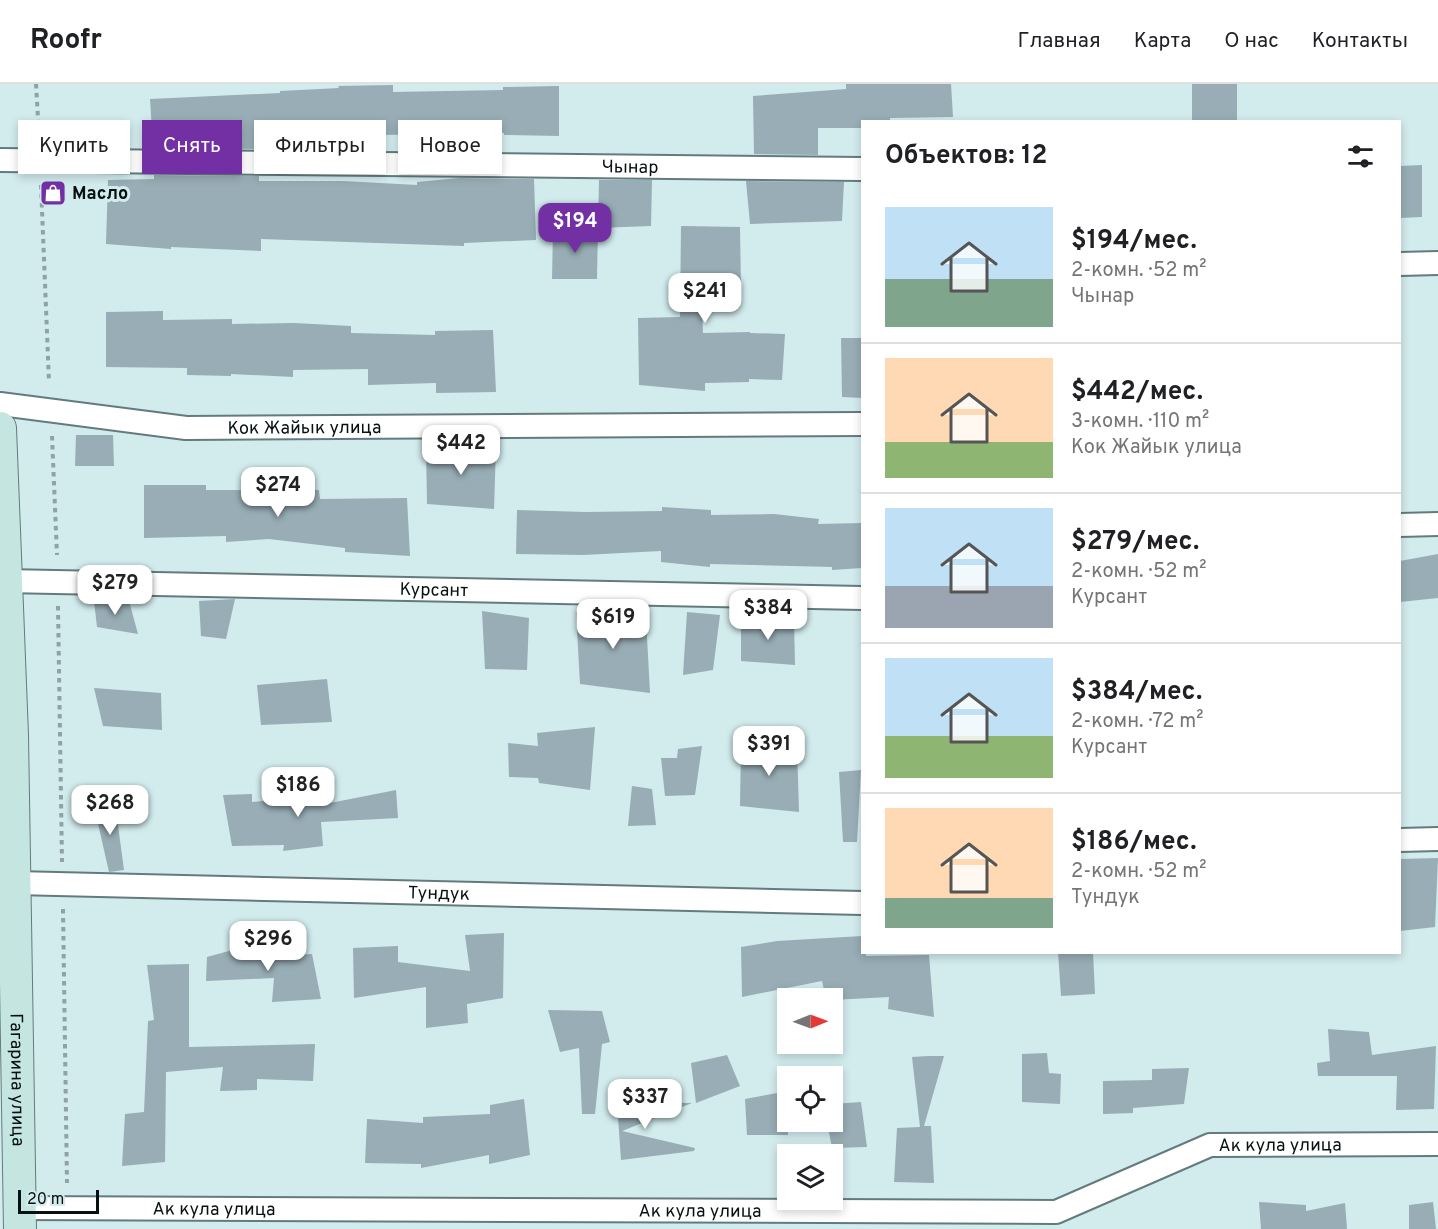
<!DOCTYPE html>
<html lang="ru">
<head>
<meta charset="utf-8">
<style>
	:root { --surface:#fff; --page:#f2f2f2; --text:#202124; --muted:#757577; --line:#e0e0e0; --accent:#7330a4 }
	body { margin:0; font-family:Overpass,sans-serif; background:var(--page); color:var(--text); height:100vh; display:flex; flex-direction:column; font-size:22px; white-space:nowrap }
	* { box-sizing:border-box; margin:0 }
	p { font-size:20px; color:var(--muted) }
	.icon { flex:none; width:33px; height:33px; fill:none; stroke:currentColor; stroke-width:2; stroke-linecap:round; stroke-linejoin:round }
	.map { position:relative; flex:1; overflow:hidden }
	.drawer { position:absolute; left:861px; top:36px; width:540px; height:834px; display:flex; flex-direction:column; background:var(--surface); border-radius:0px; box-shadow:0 3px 9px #0003 }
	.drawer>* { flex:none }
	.hud { position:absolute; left:18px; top:36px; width:570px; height:54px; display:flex; gap:12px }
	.needle { width:39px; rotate:89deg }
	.fabs { position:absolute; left:777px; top:904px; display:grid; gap:12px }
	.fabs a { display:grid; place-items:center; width:66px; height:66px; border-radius:0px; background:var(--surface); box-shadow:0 3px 9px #0003; font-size:30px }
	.scale { position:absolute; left:18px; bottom:15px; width:81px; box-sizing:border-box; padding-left:6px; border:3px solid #081112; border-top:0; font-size:16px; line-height:21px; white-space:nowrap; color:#081112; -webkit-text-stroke:4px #d2ebed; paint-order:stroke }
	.price { position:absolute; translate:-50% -51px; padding:0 14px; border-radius:12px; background:#fff; color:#222; font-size:20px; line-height:39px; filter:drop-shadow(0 2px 3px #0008) }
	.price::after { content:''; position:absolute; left:50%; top:36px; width:18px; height:14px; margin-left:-9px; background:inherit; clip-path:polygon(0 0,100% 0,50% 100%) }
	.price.on { background:var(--accent); color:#fff }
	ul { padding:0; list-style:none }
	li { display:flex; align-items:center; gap:18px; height:150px; padding:0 24px }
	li+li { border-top:2px solid var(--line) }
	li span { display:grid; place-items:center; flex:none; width:168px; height:120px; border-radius:0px; color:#555 }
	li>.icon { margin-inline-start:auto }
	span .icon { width:72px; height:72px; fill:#fffc; stroke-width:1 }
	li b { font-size:26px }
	h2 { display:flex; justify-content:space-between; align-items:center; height:72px; padding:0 24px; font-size:26px }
	.pill { padding:0 21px; border-radius:0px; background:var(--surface); box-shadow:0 3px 9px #0003; font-size:21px; line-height:54px }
	.pill.on { background:var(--accent); color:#fff }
	header { display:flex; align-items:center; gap:36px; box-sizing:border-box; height:84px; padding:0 30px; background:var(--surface); border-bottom:2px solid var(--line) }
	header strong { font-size:28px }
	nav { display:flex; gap:33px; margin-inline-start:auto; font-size:21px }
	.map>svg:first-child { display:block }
	.building { fill:#98adb5 }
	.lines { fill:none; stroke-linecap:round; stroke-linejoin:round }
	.minor-casing { stroke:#647b7d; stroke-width:26 }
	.secondary-casing { stroke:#647b7d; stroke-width:34 }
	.path { stroke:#8fa3a5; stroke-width:4; stroke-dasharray:4.5 4.5; stroke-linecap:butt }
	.minor { stroke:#fff; stroke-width:22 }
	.secondary { stroke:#c5e5e0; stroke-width:32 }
	.labels { text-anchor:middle; stroke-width:6; stroke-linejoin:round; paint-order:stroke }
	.street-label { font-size:18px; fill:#081112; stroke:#d2ebed }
	.poi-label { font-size:18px; font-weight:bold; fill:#081112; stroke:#d2ebed; text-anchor:start }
</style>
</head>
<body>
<header>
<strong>Roofr</strong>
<nav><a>Главная</a><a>Карта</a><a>О нас</a><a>Контакты</a></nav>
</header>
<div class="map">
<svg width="1438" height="1145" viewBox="0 0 1438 1145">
	<rect width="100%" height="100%" fill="#d2ebed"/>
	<!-- building -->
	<g class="building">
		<polygon points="846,0 951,0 953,33 890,34 890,38 862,38 862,44 818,44 818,71 754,70 753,12 846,5"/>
		<rect x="1192" y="0" width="45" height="38"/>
		<polygon points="393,1 393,8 503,6 503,3 559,2 559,52 504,51 504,49 257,53 258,65 153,64 150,15 280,9 280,7 339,4 338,2"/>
		<polygon points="1422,81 1422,133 1400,134 1400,82"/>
		<polygon points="154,91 259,92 259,97 344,97 417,101 417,98 459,94 534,95 536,156 464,159 464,162 261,155 261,167 171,163 171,165 106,160 108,96 154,95"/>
		<polygon points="599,96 652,96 651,142 598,144"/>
		<polygon points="746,97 844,98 842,137 750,140"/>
		<polygon points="681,142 740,143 741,205 701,205 703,249 750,248 750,249 785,250 782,296 749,295 749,298 705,299 705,307 639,301 638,234 680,233"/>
		<polygon points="598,144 597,195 552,195 553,145"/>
		<polygon points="163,227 163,236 232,235 232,240 294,239 351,242 351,249 435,251 435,247 493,246 496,308 436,309 436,299 368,301 368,285 293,286 293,293 231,290 231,292 187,291 187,284 106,283 106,228"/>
		<polygon points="841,254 862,254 862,314 842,313"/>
		<polygon points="76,351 113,351 114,382 75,382"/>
		<polygon points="426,362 496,362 494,425 427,420"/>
		<polygon points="144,401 206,401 206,406 319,406 320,415 407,414 410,472 345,468 345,464 269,455 226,458 226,452 144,454"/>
		<polygon points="662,423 711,426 711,431 774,430 819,435 818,440 862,439 862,484 832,486 832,483 710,480 710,483 661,478 661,467 583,471 516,470 517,426 586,428 662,427"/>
		<polygon points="1438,470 1438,514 1400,518 1400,477"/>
		<polygon points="235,515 226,555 201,552 199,517"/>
		<polygon points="94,517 129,517 138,550 97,543"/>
		<polygon points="608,523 646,534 650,609 580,600 576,528"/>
		<polygon points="482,527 529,534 527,586 485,585"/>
		<polygon points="687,528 720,531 713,586 683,591"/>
		<polygon points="788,534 794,536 795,581 741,577 741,536"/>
		<polygon points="327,595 332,638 261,641 257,601"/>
		<polygon points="94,604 161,609 162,646 103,642"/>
		<polygon points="595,643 590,706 539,699 538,694 509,693 508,659 538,662 537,649"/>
		<polygon points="741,658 797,661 799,728 740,722"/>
		<polygon points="702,662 695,711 665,712 661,674 677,674 678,665"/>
		<polygon points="861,686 857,758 843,758 839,688"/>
		<polygon points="632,702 652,705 656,741 628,742"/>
		<polygon points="396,706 398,734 321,738 323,762 283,767 284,761 232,762 223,711 252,710 252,718 320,713 320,721"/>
		<polygon points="115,719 124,786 109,788 94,722"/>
		<polygon points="1438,774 1435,843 1400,847 1400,775"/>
		<polygon points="504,849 503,914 467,920 468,939 426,944 426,903 354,914 353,864 398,862 398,878 470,887 465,851"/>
		<polygon points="862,852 862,868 866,868 866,872 929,871 934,933 888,925 889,913 832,916 826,915 822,897 742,913 741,863 777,857"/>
		<polygon points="261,858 261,873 312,870 321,915 272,918 274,894 206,897 207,873"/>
		<polygon points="1058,868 1093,868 1095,910 1061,912"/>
		<polygon points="189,880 189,963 315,960 313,997 257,995 257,1006 220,1007 223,983 166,988 165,1078 122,1082 125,1030 144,1028 148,937 154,936 147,881"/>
		<polygon points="548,926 602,927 610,958 602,960 595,1030 582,1030 579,964 560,968"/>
		<polygon points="1328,945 1369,948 1372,971 1436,962 1434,1025 1396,1026 1397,992 1318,992 1317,979 1330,977"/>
		<polygon points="1047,969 1049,989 1061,990 1060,1020 1022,1018 1022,970"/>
		<polygon points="727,971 740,1002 696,1019 691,979"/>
		<polygon points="928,972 944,972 924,1042 931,1042 934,1099 894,1098 897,1044 920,1043 912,973"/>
		<polygon points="1189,984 1184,1020 1133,1024 1133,1029 1103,1030 1103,997 1152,996 1152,985"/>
		<polygon points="788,1007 788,1051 747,1051 745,1015"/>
		<polygon points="524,1015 530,1071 489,1080 489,1071 421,1084 421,1080 365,1079 367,1035 423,1039 423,1033 490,1030 490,1021"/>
		<polygon points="617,1018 692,1019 622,1047 695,1064 694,1067 621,1076"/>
		<polygon points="861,1018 867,1063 832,1064 827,1038 832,1038 832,1020"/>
		<polygon points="1259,1118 1306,1121 1306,1127 1345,1119 1347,1145 1261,1145"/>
		<polygon points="1433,1118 1436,1145 1409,1145 1409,1121"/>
	</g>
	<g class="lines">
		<defs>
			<g id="minor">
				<path id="s1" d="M0,76L862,85"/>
				<polyline points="1400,180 1438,179"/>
				<path id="s2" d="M0,320L186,344L862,340"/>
				<polyline points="1400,441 1438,440"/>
				<path id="s3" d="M5,497L862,514"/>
				<polyline points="1400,756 1438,755"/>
				<path id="s4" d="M15,799L862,819"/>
				<path id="s5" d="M20,1124L1056,1128L1210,1061L1438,1060"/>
			</g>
			<g id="secondary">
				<path id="s6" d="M0,344L12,651L20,1145"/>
			</g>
		</defs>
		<!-- minor casing -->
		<use href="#minor" class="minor-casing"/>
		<!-- secondary casing -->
		<use href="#secondary" class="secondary-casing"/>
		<!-- path -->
		<g class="path">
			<polyline points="36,0 39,52"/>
			<polyline points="41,101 49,298"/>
			<polyline points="52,352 57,471"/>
			<polyline points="58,522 62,778"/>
			<polyline points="63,825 67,1099"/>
		</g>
		<!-- minor -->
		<use href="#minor" class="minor"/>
		<!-- secondary -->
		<use href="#secondary" class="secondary"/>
	</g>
	<!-- icons -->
	<defs>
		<symbol id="shop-square" viewBox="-11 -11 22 22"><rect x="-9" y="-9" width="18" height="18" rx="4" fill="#7330a4" stroke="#d2ebed"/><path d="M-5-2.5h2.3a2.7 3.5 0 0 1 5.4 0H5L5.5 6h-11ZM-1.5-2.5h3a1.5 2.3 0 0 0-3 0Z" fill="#fff"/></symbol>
	</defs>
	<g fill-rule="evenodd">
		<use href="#shop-square" x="38" y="94" width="30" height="30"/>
	</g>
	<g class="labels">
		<!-- street labels -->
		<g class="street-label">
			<text dy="6" stroke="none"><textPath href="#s1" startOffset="630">Чынар</textPath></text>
			<text dy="6" stroke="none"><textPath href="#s2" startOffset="306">Кок Жайык улица</textPath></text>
			<text dy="6" stroke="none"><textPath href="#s3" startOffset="429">Курсант</textPath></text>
			<text dy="6" stroke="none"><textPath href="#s4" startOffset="424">Тундук</textPath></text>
			<text dy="6" stroke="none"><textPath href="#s6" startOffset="652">Гагарина улица</textPath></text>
			<text dy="6" stroke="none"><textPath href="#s5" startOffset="1274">Ак кула улица</textPath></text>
			<text dy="6" stroke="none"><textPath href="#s5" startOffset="194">Ак кула улица</textPath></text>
			<text dy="6" stroke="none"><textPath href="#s5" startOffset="680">Ак кула улица</textPath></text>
		</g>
		<!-- poi labels -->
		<g class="poi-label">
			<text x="72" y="115">Масло</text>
		</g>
	</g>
</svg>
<div class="fabs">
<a><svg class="needle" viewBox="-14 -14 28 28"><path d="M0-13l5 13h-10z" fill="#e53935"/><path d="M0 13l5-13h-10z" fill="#757577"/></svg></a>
<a><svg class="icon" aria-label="locate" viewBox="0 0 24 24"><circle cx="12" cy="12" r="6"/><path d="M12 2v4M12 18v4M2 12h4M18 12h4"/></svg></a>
<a><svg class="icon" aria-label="layers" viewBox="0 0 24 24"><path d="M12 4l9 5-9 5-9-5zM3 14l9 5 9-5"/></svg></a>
</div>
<div class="scale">20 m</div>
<b class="price on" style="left:575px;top:170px">$194</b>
<b class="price" style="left:705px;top:240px">$241</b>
<b class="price" style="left:461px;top:392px">$442</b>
<b class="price" style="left:278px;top:434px">$274</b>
<b class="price" style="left:115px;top:532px">$279</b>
<b class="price" style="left:768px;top:557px">$384</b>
<b class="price" style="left:613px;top:566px">$619</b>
<b class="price" style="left:769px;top:693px">$391</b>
<b class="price" style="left:298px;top:734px">$186</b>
<b class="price" style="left:110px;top:752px">$268</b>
<b class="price" style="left:268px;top:888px">$296</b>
<b class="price" style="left:645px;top:1046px">$337</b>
<div class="hud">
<a class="pill">Купить</a>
<a class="pill on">Снять</a>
<a class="pill">Фильтры</a>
<a class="pill">Новое</a>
</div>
<section class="drawer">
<h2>Объектов: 12<svg class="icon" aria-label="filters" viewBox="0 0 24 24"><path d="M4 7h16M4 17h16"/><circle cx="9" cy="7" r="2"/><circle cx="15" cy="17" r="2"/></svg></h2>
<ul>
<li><span style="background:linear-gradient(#bfe0f5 60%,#7fa58c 0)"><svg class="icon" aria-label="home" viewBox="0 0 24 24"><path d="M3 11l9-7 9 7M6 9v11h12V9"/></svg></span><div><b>$194/мес.</b><p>2-комн. · 52 m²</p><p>Чынар</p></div></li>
<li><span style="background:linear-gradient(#ffd9b3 70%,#8fb573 0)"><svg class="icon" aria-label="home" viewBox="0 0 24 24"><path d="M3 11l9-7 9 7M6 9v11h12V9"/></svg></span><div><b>$442/мес.</b><p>3-комн. · 110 m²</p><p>Кок Жайык улица</p></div></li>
<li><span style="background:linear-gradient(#bfe0f5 65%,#9aa5b1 0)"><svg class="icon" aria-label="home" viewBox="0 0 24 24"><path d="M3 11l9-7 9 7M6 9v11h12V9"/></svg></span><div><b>$279/мес.</b><p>2-комн. · 52 m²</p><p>Курсант</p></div></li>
<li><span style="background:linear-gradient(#bfe0f5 65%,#8fb573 0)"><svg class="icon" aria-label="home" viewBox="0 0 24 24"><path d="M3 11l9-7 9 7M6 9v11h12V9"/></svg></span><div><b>$384/мес.</b><p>2-комн. · 72 m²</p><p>Курсант</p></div></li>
<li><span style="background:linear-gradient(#ffd9b3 75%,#7fa58c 0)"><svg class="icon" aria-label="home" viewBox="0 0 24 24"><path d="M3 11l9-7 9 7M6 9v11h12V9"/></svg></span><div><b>$186/мес.</b><p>2-комн. · 52 m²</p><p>Тундук</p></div></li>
</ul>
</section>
</div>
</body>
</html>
